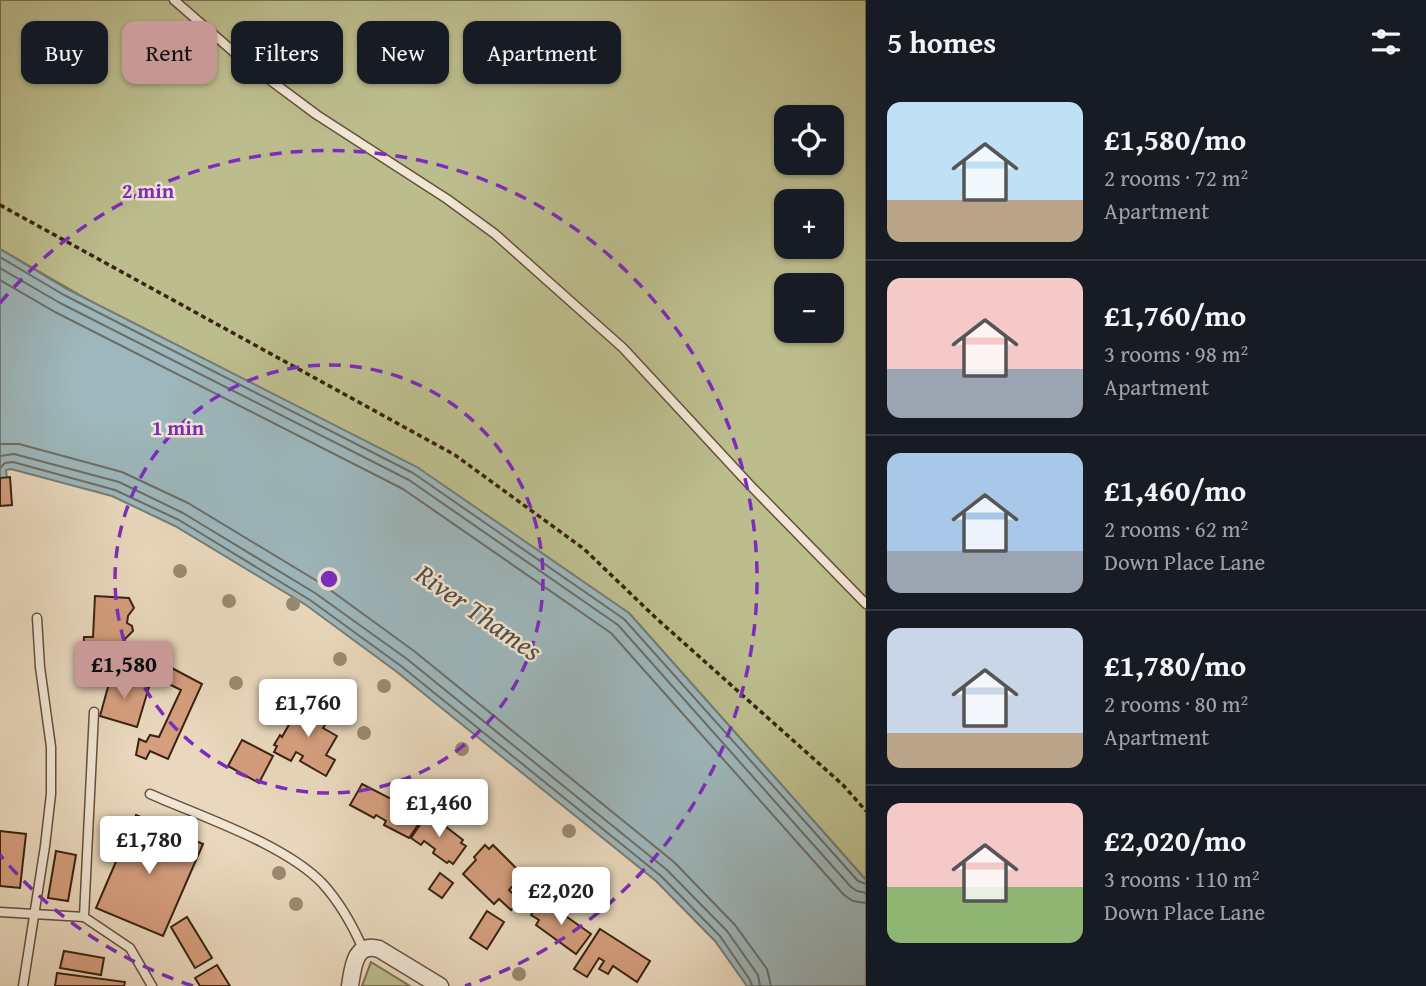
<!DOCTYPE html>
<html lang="en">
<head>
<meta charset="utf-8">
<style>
	:root { --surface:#171b24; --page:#20242c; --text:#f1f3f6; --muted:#9ea1a6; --line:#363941; --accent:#c59692 }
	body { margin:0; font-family:"Gentium Book Plus",serif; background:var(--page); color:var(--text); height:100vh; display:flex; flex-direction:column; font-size:26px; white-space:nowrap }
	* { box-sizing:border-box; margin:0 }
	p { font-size:23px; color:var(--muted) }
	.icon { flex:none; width:38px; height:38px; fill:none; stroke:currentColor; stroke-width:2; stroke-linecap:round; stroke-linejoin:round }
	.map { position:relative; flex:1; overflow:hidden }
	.sheet { display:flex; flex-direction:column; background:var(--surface); width:560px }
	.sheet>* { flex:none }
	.banner { position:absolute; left:21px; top:21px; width:665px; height:63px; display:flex; gap:14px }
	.tools { position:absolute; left:774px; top:105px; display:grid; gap:14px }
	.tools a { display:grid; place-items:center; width:70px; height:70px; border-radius:14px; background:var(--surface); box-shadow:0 2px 5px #0004; font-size:35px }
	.price { position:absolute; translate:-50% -60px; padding:0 16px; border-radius:7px; background:#fff; color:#222; font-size:23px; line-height:46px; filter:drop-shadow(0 2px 4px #0008) }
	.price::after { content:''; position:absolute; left:50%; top:42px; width:21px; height:16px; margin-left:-10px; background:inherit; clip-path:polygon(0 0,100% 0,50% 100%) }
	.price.on { background:var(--accent); color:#111 }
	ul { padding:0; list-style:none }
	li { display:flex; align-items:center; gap:21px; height:175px; padding:0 21px }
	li+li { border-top:2px solid var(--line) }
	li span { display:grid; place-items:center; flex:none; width:196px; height:140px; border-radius:14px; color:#555 }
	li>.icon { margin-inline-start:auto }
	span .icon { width:84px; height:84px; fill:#fffc; stroke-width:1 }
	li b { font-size:30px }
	h2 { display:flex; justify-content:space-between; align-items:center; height:84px; padding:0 21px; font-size:30px }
	.tag { padding:0 24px; border-radius:14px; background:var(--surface); box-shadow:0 2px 5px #0004; font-size:24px; line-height:63px }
	.tag.on { background:var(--accent); color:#111 }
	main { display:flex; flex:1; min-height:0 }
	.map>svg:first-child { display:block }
	.green { fill:#bcbd8d; stroke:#7b704e; stroke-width:2; fill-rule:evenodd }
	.water { fill:#9db7bc; stroke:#757c77; stroke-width:2 }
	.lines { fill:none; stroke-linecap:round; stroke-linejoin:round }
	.shore { stroke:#6c6d66; stroke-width:2 }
	.building { fill:#d59e7e; stroke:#3a2310; stroke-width:2 }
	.lane-casing { stroke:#66503b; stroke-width:11 }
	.street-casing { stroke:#66503b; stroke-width:19 }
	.path { stroke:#3a2310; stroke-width:3.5; stroke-dasharray:5 3.5; stroke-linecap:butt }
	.lane { stroke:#f1e6d4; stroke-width:8 }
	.street { stroke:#f1e6d4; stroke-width:16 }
	.tree { fill:#9a8a6f }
	.ring { fill:none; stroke:#7b2cbf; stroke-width:3.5; stroke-dasharray:12 9 }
	.labels { text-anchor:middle; stroke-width:5; stroke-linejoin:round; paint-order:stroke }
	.water-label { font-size:28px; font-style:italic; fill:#584f44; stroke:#f1e6d4 }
	.centre { fill:#7b2cbf; stroke:#f1e6d4; stroke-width:3.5 }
	.ring-label { font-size:21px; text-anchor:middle; font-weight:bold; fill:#7b2cbf; stroke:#f1e6d4; stroke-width:5; stroke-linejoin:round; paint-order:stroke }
</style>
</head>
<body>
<main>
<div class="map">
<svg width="866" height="986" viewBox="0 0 866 986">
	<rect width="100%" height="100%" fill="#e9d8bd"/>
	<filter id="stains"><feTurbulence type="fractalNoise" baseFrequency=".00286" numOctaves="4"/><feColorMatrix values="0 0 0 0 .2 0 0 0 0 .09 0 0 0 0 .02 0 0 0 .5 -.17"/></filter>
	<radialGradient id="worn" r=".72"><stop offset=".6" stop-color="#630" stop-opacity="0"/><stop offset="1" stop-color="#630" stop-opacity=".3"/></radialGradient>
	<!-- green -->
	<g class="green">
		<path d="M0,0H866V880L629,613L0,249ZM786,117H831V163H786ZM786,201H831V247H786ZM786,285H831V331H786Z"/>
		<polygon points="371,962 410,986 362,986"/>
	</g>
	<!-- water -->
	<polygon class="water" points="0,249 67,289 417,467 629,613 866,880 866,986 747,986 715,941 656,881 397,672 306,605 175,526 112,496 11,469 6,470 7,478 0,478"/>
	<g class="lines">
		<!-- shore -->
		<g class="shore">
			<polyline points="0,257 64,295 413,473 624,619 858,881 866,884"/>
			<polyline points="0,268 60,303 409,480 618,625 851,887 857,891 866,893"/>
			<polyline points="0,280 55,312 403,489 611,633 844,895 853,901 866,903"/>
			<polyline points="0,444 19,444 122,472 188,503 322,584 414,651 674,862 735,925 767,969 771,986"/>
			<polyline points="0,456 14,454 119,482 183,513 315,593 407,659 667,870 727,931 758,975 760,986"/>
			<polyline points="0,468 5,463 13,462 115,490 179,520 310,600 401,666 661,876 720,936 750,980 752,986"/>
		</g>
	</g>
	<!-- building -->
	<g class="building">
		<polygon points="10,477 12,505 0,506 0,478"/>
		<polygon points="95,596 129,598 134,608 128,616 127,623 132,626 133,631 125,639 124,644 139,652 148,647 159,648 167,656 168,666 202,684 168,759 150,751 146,759 136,755 139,739 146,742 150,735 159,737 181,690 129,664 83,661 84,637 93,637"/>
		<polygon points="111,676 149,687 137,727 100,716"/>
		<polygon points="304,698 321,708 317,716 327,722 323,728 337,736 326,755 335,760 326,776 300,761 303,756 296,752 291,761 274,752 277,746 274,745 280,735 282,737"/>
		<polygon points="242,740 273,756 259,783 228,766"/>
		<polygon points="362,784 397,802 401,794 411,799 398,822 400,824 406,813 412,816 415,811 424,816 409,838 384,825 386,821 376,815 374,818 350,805"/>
		<polygon points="428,813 463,840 461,843 466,846 453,864 449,861 447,863 433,853 435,849 424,841 421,845 411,838"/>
		<polygon points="136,815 203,844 163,936 96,908"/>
		<polygon points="0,831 26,834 20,888 0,886"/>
		<polygon points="485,845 489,849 493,845 523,875 509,890 520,901 511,910 499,899 494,904 463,874 476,860 474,857"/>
		<polygon points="56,851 76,855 68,901 48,898"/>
		<polygon points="440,873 453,883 442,898 429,889"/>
		<polygon points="543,900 591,934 576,954 536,925 539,920 531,915"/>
		<polygon points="487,911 504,922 487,949 470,938"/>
		<polygon points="187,917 212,958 195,968 171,927"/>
		<polygon points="600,929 650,961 637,982 613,966 608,974 599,969 604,961 599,958 587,977 574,969"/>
		<polygon points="64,951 104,958 101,975 60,968"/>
		<polygon points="217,965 230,986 200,986 195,978"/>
		<polygon points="57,973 125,982 124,986 55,986"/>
	</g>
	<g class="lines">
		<defs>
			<g id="lane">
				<polyline points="174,0 243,60 317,115 447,199 495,234 623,348 749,484 866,604"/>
				<polyline points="94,712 84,917 130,948 152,986"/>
				<path d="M150,794C202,817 285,844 323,884C340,903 353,926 363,949"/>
				<polyline points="0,912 84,917"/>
				<polyline points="23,986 45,846 51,794 51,747 40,667 37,618"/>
			</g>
			<path id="street" d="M350,986C353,968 354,942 379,949L440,986"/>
		</defs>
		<!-- lane casing -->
		<use href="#lane" class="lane-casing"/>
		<!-- street casing -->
		<use href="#street" class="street-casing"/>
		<!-- path -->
		<polyline class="path" points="0,205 455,455 584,549 656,618 843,785 866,811"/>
		<!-- lane -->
		<use href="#lane" class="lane"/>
		<!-- street -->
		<use href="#street" class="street"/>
	</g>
	<!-- trees -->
	<g class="tree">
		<circle cx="180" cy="571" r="7"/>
		<circle cx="229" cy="601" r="7"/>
		<circle cx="293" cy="604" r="7"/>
		<circle cx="340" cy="659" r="7"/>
		<circle cx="236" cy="683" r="7"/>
		<circle cx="384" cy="686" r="7"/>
		<circle cx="364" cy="733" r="7"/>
		<circle cx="462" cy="749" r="7"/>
		<circle cx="569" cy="831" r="7"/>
		<circle cx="279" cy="873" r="7"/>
		<circle cx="558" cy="883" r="7"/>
		<circle cx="296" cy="904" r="7"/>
		<circle cx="519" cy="974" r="7"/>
	</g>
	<!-- distance rings -->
	<g class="ring">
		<circle cx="329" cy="579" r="214"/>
		<path d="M193 986A429 429 0 0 1 0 855M0 303A429 429 0 1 1 465 986"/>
	</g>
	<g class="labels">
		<!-- water labels -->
		<g class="water-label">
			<text transform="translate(479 612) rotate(35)" y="10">River Thames</text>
		</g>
	</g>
	<circle cx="329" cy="579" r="10" class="centre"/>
	<g class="ring-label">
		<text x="148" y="198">2 min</text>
		<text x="178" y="435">1 min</text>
	</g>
	<rect width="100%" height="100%" filter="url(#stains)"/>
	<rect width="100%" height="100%" fill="url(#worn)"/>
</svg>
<div class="tools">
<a><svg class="icon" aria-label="locate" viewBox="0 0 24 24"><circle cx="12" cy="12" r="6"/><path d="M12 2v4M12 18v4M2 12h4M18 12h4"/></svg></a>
<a>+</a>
<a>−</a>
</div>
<b class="price on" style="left:124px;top:701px">£1,580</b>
<b class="price" style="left:308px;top:739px">£1,760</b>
<b class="price" style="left:439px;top:839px">£1,460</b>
<b class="price" style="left:149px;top:876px">£1,780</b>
<b class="price" style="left:561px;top:927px">£2,020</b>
<div class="banner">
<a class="tag">Buy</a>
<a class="tag on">Rent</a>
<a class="tag">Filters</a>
<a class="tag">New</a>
<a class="tag">Apartment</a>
</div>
</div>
<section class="sheet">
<h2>5 homes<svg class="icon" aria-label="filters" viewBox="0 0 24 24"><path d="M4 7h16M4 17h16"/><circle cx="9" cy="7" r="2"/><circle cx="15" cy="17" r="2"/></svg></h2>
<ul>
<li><span style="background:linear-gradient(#bfe0f5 70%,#b9a48a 0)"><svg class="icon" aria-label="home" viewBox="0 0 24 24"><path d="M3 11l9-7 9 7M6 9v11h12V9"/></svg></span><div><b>£1,580/mo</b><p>2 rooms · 72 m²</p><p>Apartment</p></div></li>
<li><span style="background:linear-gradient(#f6c9c9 65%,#9aa5b1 0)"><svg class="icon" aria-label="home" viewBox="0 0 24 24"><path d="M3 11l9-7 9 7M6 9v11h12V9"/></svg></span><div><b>£1,760/mo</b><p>3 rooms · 98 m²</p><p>Apartment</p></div></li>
<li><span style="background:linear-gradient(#a9c7e8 70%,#9aa5b1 0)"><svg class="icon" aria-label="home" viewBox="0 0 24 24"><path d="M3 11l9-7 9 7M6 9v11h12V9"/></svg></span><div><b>£1,460/mo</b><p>2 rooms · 62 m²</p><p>Down Place Lane</p></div></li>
<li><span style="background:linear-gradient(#c9d6e8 75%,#b9a48a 0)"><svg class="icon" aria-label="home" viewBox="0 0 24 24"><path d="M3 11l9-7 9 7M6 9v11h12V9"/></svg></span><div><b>£1,780/mo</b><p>2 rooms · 80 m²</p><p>Apartment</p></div></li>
<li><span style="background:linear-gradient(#f6c9c9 60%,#8fb573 0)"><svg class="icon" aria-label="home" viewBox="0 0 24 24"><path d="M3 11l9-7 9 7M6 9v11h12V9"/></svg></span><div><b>£2,020/mo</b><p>3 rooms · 110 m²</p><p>Down Place Lane</p></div></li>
</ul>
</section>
</main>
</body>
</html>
